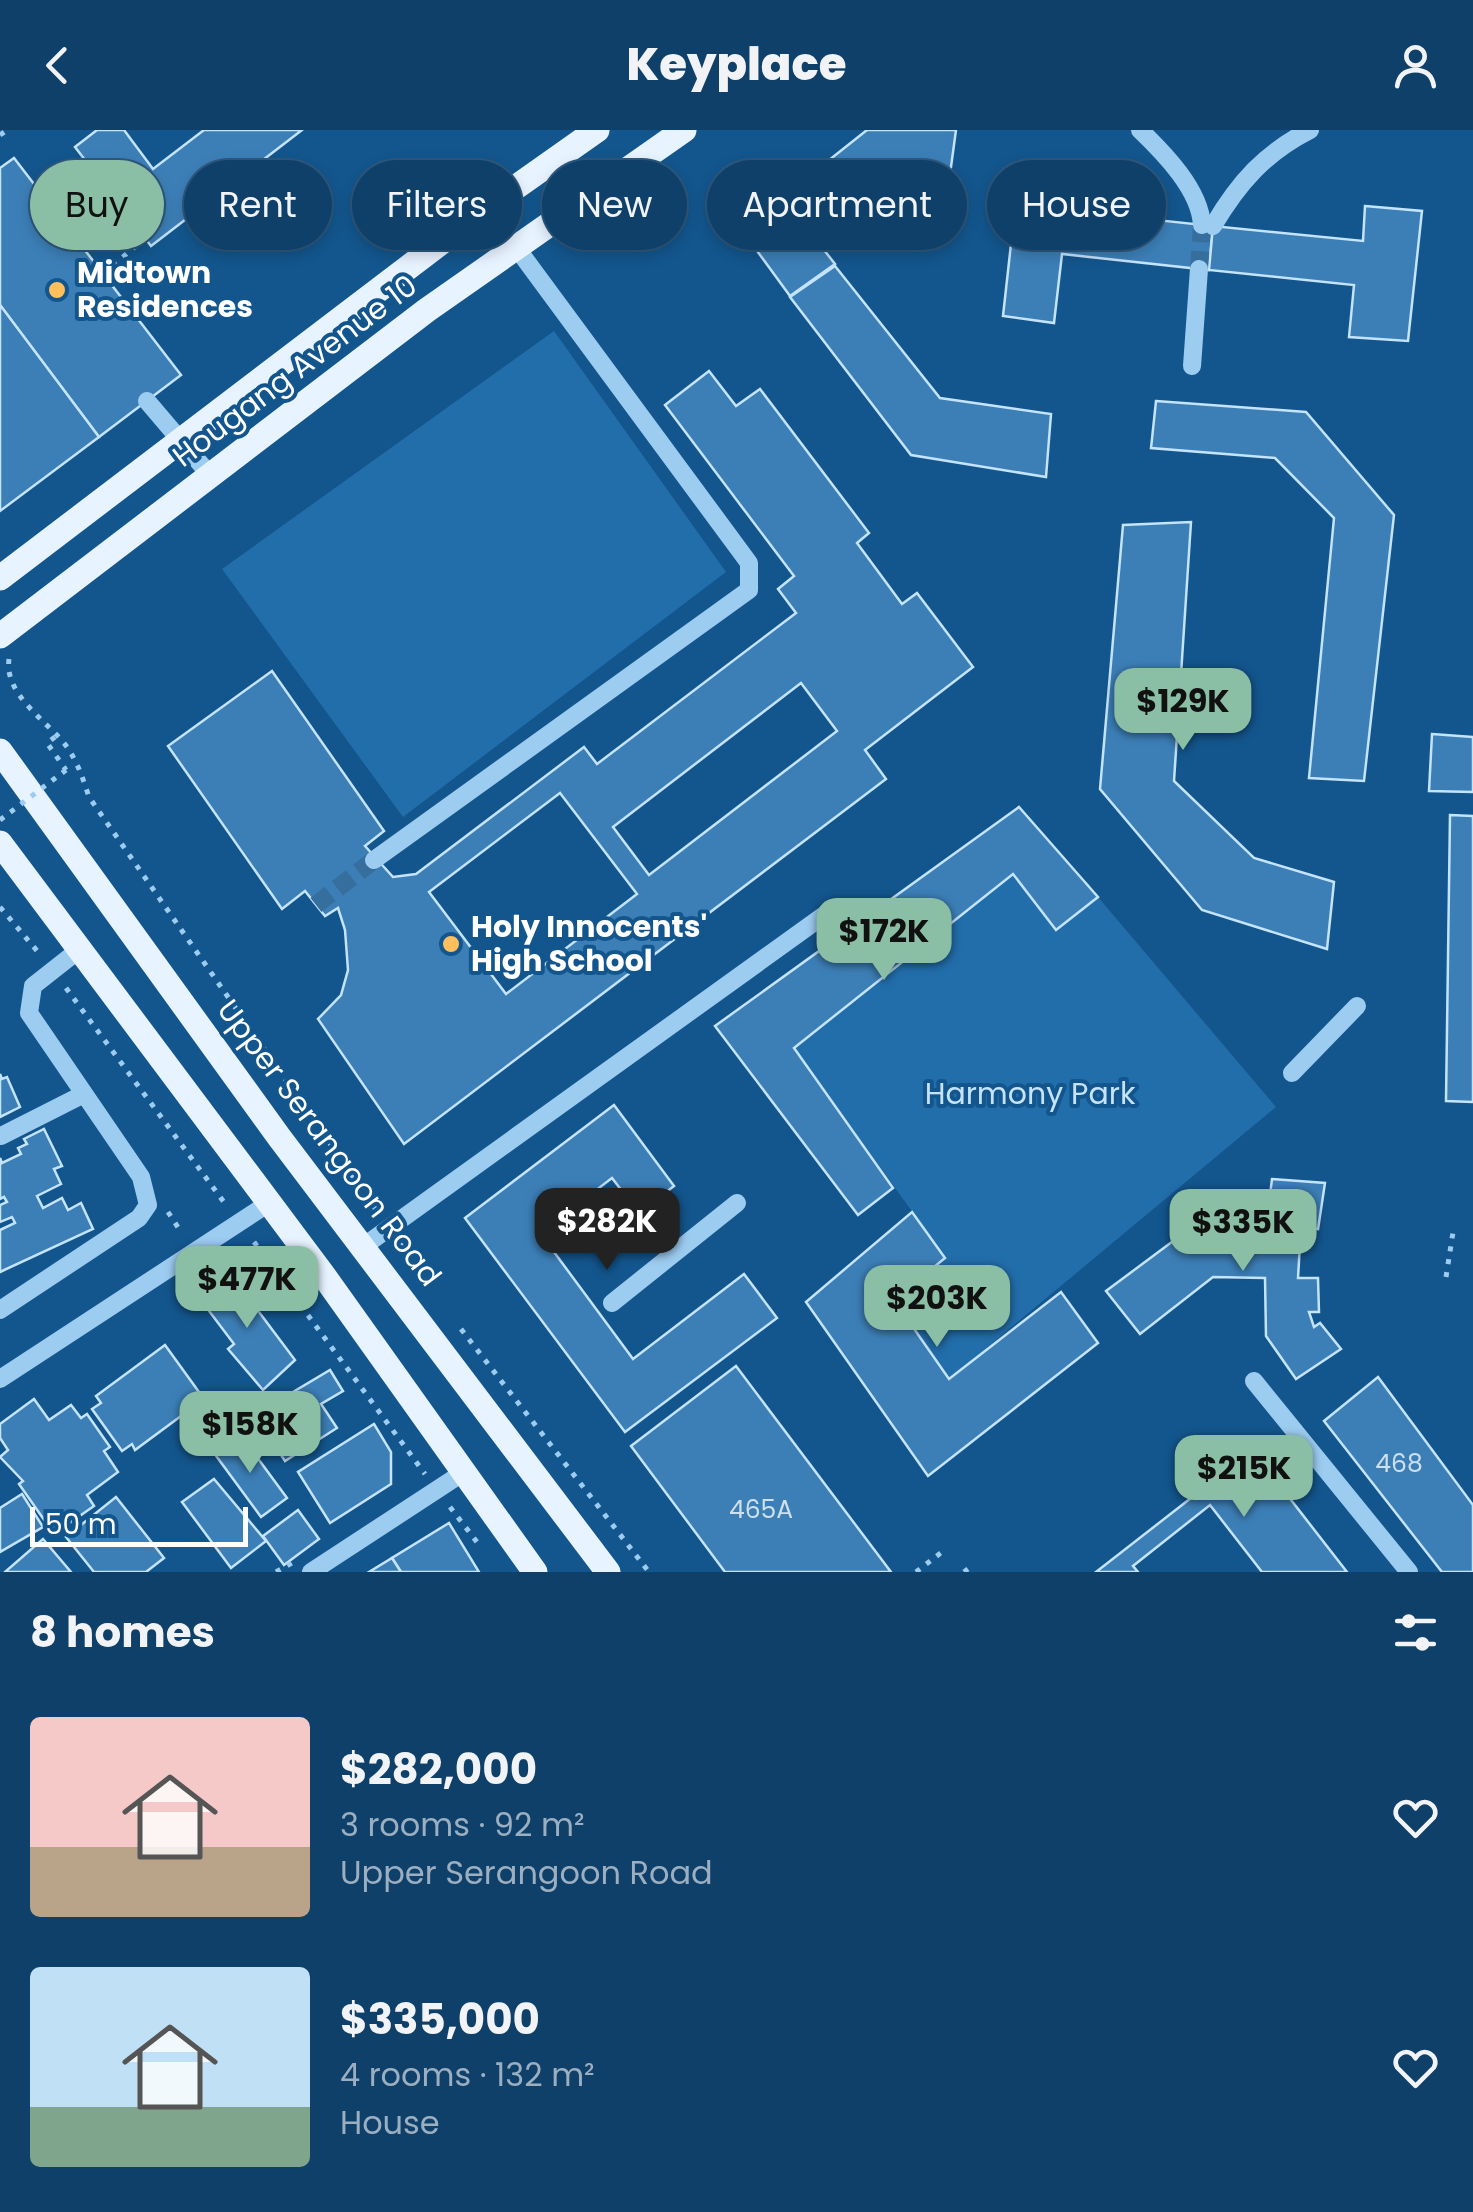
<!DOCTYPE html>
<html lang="en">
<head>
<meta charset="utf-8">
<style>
	:root { --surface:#0e406a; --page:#1c4b72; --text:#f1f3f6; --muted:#9bafc1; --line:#2e597e; --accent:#8abfa5 }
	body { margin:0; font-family:Poppins,sans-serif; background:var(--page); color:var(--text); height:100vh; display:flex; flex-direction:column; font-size:38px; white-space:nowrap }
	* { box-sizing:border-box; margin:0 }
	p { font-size:32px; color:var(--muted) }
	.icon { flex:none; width:55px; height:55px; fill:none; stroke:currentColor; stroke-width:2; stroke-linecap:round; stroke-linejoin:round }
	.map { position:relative; height:1442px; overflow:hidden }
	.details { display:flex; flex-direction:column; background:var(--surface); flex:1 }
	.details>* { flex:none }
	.banner { position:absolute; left:30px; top:30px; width:1415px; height:90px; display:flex; gap:20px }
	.scale { position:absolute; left:30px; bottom:25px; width:218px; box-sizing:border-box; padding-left:10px; border:5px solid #fff; border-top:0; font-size:28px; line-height:35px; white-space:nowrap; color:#fff; -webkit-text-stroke:8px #13568d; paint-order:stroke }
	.price { position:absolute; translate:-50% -85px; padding:0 22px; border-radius:20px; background:var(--accent); color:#111; font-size:32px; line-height:65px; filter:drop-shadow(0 2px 5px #0008) }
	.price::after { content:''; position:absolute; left:50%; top:60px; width:30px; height:22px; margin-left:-15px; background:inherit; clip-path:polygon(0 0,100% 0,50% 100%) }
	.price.current { background:#222; color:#fff }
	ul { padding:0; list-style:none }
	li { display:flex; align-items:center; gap:30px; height:250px; padding:0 30px }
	li span { display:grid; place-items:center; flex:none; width:280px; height:200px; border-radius:10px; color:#555 }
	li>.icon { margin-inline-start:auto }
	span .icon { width:120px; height:120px; fill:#fffc; stroke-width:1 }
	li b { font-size:42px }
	h2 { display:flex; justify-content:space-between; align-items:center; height:120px; padding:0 30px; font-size:42px }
	.chip { padding:0 35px; border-radius:45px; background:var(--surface); box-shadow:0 5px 15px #0003,0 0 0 2px var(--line); font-size:35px; line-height:90px }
	.chip.current { background:var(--accent); color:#111 }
	header { display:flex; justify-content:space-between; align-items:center; height:130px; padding:0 30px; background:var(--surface); font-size:45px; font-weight:800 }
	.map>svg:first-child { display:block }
	.green { fill:#226eab }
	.building { fill:#3c7fb7; stroke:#c4e3fc; stroke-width:2.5; fill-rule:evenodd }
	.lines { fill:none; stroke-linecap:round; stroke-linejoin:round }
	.minor-tunnel { stroke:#366f9e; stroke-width:18; stroke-dasharray:18 9; stroke-linecap:butt }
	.path { stroke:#9dccf1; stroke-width:5; stroke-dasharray:5 8; stroke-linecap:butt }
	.minor { stroke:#9dccf1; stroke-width:18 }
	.major { stroke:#e7f3ff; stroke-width:25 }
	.path-bridge { stroke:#9dccf1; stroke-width:5; stroke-dasharray:5 8; stroke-linecap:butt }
	.poi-dot { fill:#ffbf5d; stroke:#13568d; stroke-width:4 }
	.labels { text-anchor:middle; stroke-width:8; stroke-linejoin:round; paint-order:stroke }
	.number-label { font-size:25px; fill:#cedfed }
	.poi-label { font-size:30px; font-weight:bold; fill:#fff; stroke:#13568d; text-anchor:start }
	.street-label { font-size:30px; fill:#fff; stroke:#13568d }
	.park-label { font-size:30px; fill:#c4e3fc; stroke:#13568d }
</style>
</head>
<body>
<header><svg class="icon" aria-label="back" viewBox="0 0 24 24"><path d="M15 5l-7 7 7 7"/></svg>Keyplace<svg class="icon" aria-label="person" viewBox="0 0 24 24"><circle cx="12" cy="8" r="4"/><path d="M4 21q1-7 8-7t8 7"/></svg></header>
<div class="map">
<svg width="1473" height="1442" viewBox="0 0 1473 1442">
	<rect width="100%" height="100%" fill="#13568d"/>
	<!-- green -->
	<g class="green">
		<polygon points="554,201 726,442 403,687 222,439"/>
		<polygon points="1013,744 1056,800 1098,767 1276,977 949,1249 894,1170 945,1127 794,918"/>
	</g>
	<!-- building -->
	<g class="building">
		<polygon points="97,0 124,0 153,39 204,0 302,0 151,116 75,17"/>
		<polygon points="867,0 956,0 948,59 895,53 817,111 835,134 790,166 717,66 760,34 785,65"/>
		<polygon points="14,28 181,245 99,307 0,175 0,38"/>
		<polygon points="1087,38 1133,43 1128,87 1213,96 1209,140 1062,124 1054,193 1003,186 1017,60 1083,68"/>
		<polygon points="1365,76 1422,81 1408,211 1349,207 1354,155 1209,140 1213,96 1363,111"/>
		<polygon points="835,136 940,268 1051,284 1046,347 911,325 790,167"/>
		<polygon points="0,175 99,307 0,381"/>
		<path d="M709,241L736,276L760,259L869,403L857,413L902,474L917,463L973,537L865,620L886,649L404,1014L318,889L341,865L348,840L345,800L338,778L325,786L305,761L282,779L168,616L272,541L384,701L365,716L393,747L416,744L584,617L597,634L796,483L778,459L794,446L665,275ZM801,553L837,601L649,745L613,697ZM560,663L637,764L506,864L429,762Z"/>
		<polygon points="1156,271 1306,282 1394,385 1364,651 1309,648 1334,388 1275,328 1151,318"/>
		<polygon points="1191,392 1174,651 1254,728 1334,752 1327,819 1202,780 1100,659 1123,395"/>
		<polygon points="1432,604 1473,607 1473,662 1429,661"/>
		<polygon points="1019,677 1098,767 1056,800 1013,744 794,918 893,1058 858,1085 715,896"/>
		<polygon points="1450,685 1473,686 1473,972 1446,971"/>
		<polygon points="0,944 2,949 7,947 20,977 0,987"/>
		<polygon points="614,975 674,1056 639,1083 612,1048 540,1103 633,1229 744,1144 777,1188 625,1302 465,1088"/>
		<polygon points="44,999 62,1036 54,1039 61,1054 37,1066 43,1078 62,1068 68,1080 81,1073 93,1099 0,1142 0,1100 15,1093 12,1087 0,1092 0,1075 7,1072 4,1067 0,1069 0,1028 2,1033 21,1024 18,1018 27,1014 24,1009"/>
		<polygon points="1272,1049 1325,1053 1318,1099 1301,1097 1298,1148 1318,1148 1319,1182 1309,1182 1314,1197 1320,1193 1341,1219 1296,1249 1266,1206 1265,1148 1213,1147 1140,1204 1106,1161 1196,1094 1266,1096"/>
		<polygon points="912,1082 945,1128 894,1170 949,1249 1061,1162 1098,1213 928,1346 806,1172"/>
		<polygon points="226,1138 295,1230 263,1260 228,1219 234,1214 200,1169 209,1154 222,1152 217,1145"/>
		<polygon points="165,1215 204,1269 135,1320 132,1314 122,1321 92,1279 101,1273 96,1266"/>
		<polygon points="736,1236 891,1442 725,1442 631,1316"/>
		<polygon points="330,1240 343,1261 321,1274 337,1298 285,1331 272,1311 289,1300 286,1296 277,1302 263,1280"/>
		<polygon points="1378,1247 1473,1375 1473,1442 1442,1442 1324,1291"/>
		<polygon points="34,1269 49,1290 71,1275 81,1288 87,1284 110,1317 104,1321 118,1342 87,1365 94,1376 54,1404 19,1354 23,1351 0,1327 8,1320 0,1308 0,1294"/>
		<polygon points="374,1294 391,1322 391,1354 330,1393 298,1342"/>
		<polygon points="240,1304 287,1368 261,1387 214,1323"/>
		<polygon points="1246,1312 1347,1442 1262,1442 1210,1375 1133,1436 1138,1442 1096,1442 1200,1361 1194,1354"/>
		<polygon points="214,1349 266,1411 231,1438 182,1372"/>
		<polygon points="22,1364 43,1397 0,1422 0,1378"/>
		<polygon points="116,1367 164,1428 146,1442 94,1442 66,1407"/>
		<polygon points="298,1380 319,1409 284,1435 263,1406"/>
		<polygon points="449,1393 479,1442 401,1442 392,1428"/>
		<polygon points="43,1409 71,1442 5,1442"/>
		<polygon points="392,1428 401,1442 369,1442"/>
	</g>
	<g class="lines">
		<!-- minor-tunnel -->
		<g class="minor-tunnel">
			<polyline points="1199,139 1202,95"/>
			<polyline points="316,775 374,730"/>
		</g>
		<!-- path -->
		<g class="path">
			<polyline points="0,5 7,0"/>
			<polyline points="58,84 70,75 52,52 61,45 78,68 88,60 69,36 82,26"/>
			<polyline points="103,144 145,108"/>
			<path d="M9,529C4,566 48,591 67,617C78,633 83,649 89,667L376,1080"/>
			<polyline points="55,607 47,613 66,640"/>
			<polyline points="0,777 38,822"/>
			<polyline points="66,858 226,1075"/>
			<polyline points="168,1082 181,1102"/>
			<polyline points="254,1112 425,1344"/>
			<polyline points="400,1114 422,1146"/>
			<polyline points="1446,1147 1454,1096"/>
			<polyline points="461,1199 649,1442"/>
			<polyline points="450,1377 480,1416"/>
			<polyline points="276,1442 292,1433"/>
			<polyline points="916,1442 942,1422"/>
			<polyline points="964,1442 973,1435"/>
		</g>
		<!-- minor -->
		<g class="minor">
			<path d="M1140,0C1165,24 1200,60 1202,95"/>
			<path d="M1213,96C1239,52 1265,23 1310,0"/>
			<polyline points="1192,236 1199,139"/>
			<polyline points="147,271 210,345"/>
			<polyline points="374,730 749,460 749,433 516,117"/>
			<polyline points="1292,943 1357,876"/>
			<polyline points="1,1006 84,964"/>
			<polyline points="364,1116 834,778"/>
			<polyline points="612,1173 737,1073"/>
			<polyline points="0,1180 139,1088 148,1075 141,1047 29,883 33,856 80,819"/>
			<polyline points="0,1249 269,1073"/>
			<polyline points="1254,1251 1409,1442"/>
			<polyline points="311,1442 464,1342"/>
		</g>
		<!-- major -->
		<g class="major">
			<polyline points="0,448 485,79 597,0"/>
			<polyline points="0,506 427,180 684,0"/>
			<polyline points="0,621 279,1007 608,1442"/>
			<polyline points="0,713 324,1146 535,1442"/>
		</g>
		<!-- path-bridge -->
		<polyline class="path-bridge" points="0,690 66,640"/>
	</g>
	<!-- markers -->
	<g class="poi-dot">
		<circle cx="57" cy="160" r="10"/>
		<circle cx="451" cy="814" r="10"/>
	</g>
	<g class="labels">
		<!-- number labels -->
		<g class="number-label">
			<text x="1399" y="1342">468</text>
			<text x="761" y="1388">465A</text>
		</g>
		<!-- poi labels -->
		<g class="poi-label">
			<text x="77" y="153">Midtown<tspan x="77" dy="34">Residences</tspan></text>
			<text x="471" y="807">Holy Innocents'<tspan x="471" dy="34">High School</tspan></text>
		</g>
		<!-- street labels -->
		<g class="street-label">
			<text transform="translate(295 241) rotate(-37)" y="10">Hougang Avenue 10</text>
			<text transform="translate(329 1013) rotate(53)" y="10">Upper Serangoon Road</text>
		</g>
		<!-- park labels -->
		<g class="park-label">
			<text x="1030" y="974">Harmony Park</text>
		</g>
	</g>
</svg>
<div class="scale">50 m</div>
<b class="price" style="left:1183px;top:623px">$129K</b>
<b class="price" style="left:884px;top:853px">$172K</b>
<b class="price current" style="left:607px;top:1143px">$282K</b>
<b class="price" style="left:1243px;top:1144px">$335K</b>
<b class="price" style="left:247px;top:1201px">$477K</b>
<b class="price" style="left:937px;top:1220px">$203K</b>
<b class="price" style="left:250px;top:1346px">$158K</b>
<b class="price" style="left:1244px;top:1390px">$215K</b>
<div class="banner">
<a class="chip current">Buy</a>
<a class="chip">Rent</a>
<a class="chip">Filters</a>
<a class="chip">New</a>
<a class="chip">Apartment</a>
<a class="chip">House</a>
</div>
</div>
<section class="details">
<h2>8 homes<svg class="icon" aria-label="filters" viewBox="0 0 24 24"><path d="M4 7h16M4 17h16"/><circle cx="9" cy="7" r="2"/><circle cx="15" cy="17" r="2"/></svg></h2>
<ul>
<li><span style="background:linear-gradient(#f6c9c9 65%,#b9a48a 0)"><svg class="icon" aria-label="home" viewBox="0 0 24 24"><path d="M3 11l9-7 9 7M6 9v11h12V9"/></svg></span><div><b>$282,000</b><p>3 rooms · 92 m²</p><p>Upper Serangoon Road</p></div><svg class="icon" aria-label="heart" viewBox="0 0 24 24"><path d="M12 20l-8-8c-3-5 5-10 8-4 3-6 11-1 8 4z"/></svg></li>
<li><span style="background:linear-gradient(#bfe0f5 70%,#7fa58c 0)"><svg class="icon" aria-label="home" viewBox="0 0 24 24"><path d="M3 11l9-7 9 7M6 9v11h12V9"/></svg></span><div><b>$335,000</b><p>4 rooms · 132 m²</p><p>House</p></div><svg class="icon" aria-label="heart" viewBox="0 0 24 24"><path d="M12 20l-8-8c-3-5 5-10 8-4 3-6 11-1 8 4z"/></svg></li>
</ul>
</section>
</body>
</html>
